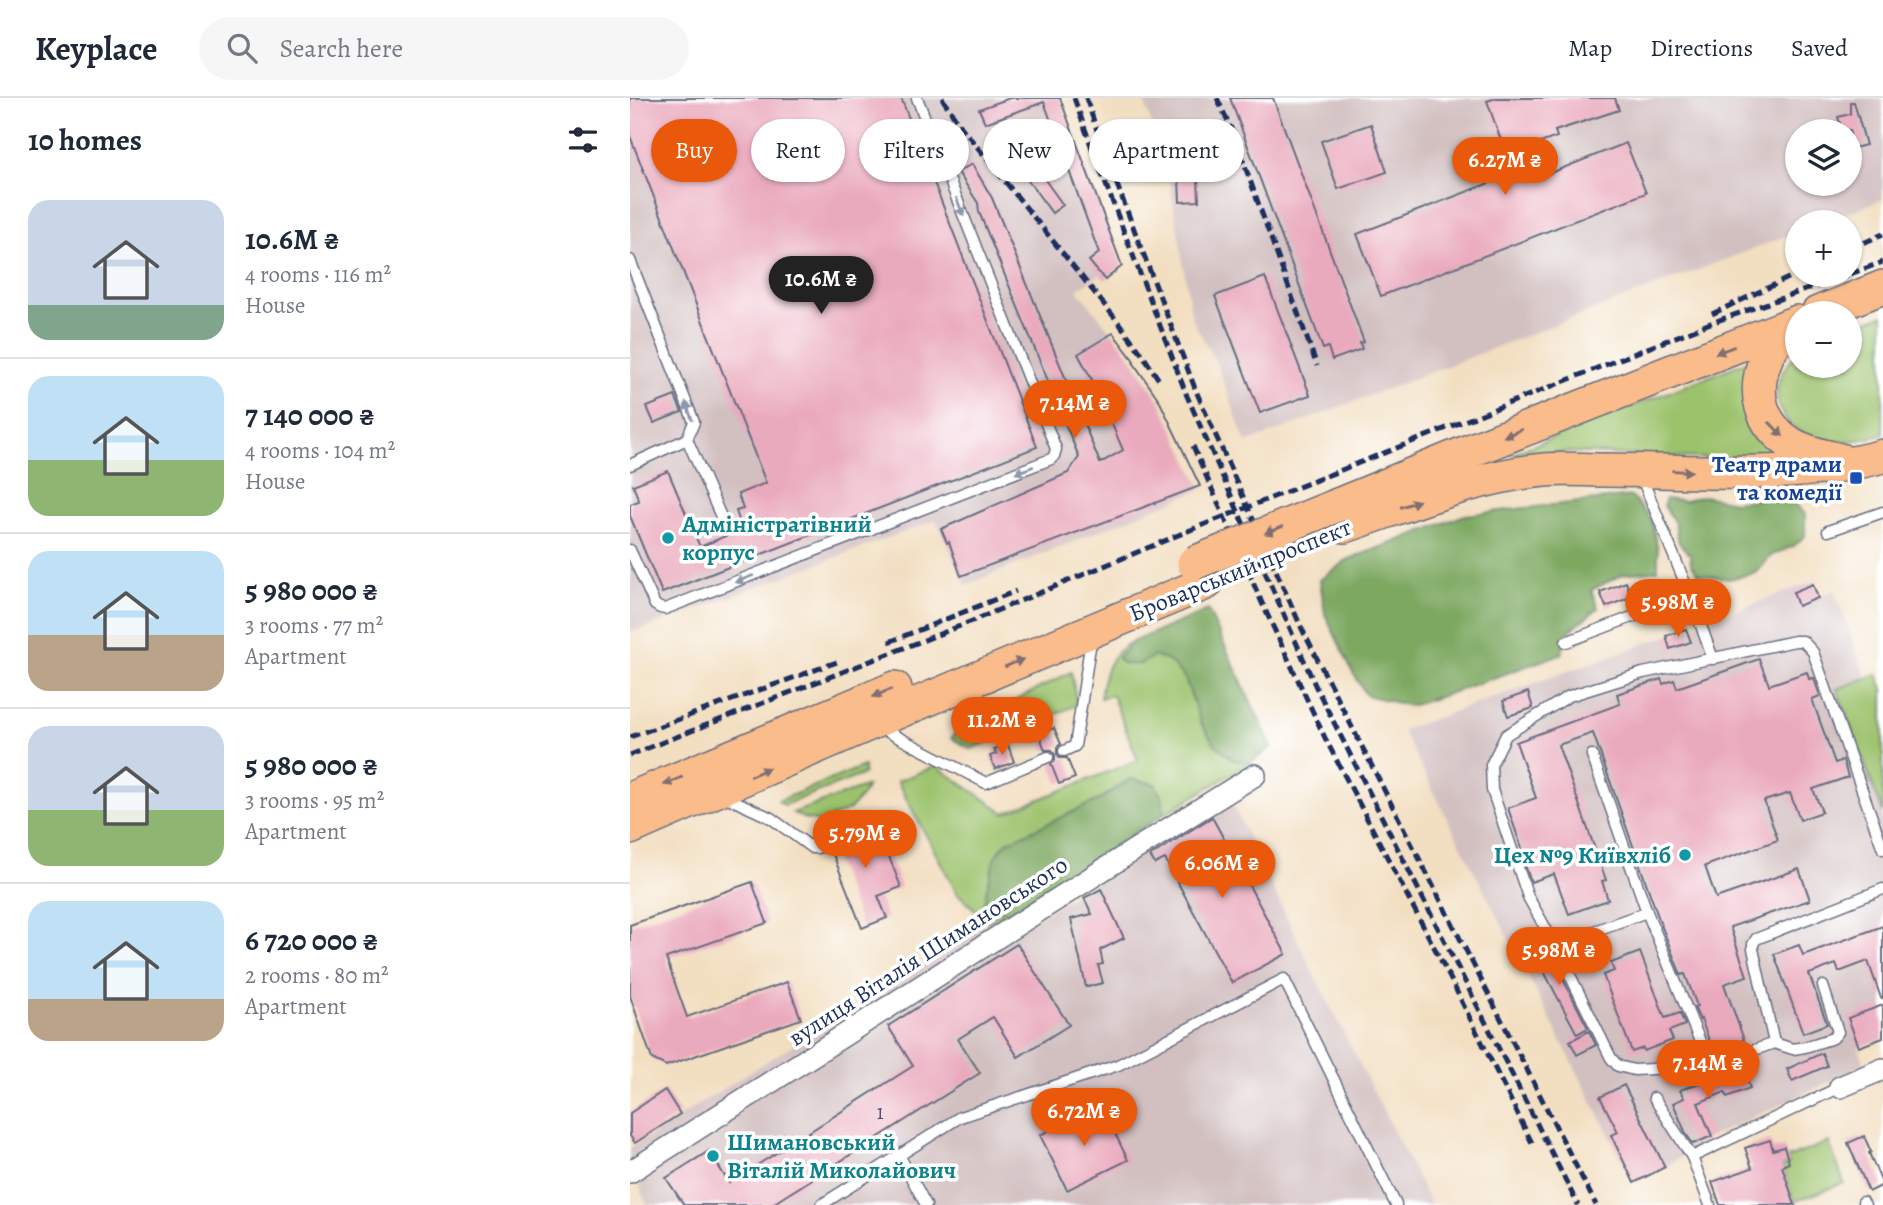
<!DOCTYPE html>
<html lang="en">
<head>
<meta charset="utf-8">
<style>
	:root { --surface:#fff; --page:#f6f6f7; --text:#1f2937; --muted:#747a83; --line:#e0e1e3; --accent:#ea580c }
	body { margin:0; font-family:Alegreya,serif; background:var(--page); color:var(--text); height:100vh; display:flex; flex-direction:column; font-size:26px; white-space:nowrap }
	* { box-sizing:border-box; margin:0 }
	p { font-size:23px; color:var(--muted) }
	.icon { flex:none; width:38px; height:38px; fill:none; stroke:currentColor; stroke-width:2; stroke-linecap:round; stroke-linejoin:round }
	.map { position:relative; flex:1; overflow:hidden }
	.drawer { display:flex; flex-direction:column; background:var(--surface); width:630px }
	.drawer>* { flex:none }
	.guide { position:absolute; left:21px; top:21px; width:665px; height:63px; display:flex; gap:14px }
	.tools { position:absolute; left:1155px; top:21px; display:grid; gap:14px }
	.tools a { display:grid; place-items:center; width:77px; height:77px; border-radius:50%; background:var(--surface); box-shadow:0 2px 5px #0004; font-size:35px }
	.price { position:absolute; translate:-50% -60px; padding:0 16px; border-radius:24px; background:var(--accent); color:#fff; font-size:23px; line-height:46px; filter:drop-shadow(0 2px 4px #0008) }
	.price::after { content:''; position:absolute; left:50%; top:42px; width:21px; height:16px; margin-left:-10px; background:inherit; clip-path:polygon(0 0,100% 0,50% 100%) }
	.price.current { background:#222; color:#fff }
	ul { padding:0; list-style:none }
	li { display:flex; align-items:center; gap:21px; height:175px; padding:0 28px }
	li+li { border-top:2px solid var(--line) }
	li span { display:grid; place-items:center; flex:none; width:196px; height:140px; border-radius:21px; color:#555 }
	li>.icon { margin-inline-start:auto }
	span .icon { width:84px; height:84px; fill:#fffc; stroke-width:1 }
	li b { font-size:30px }
	h2 { display:flex; justify-content:space-between; align-items:center; height:84px; padding:0 28px; font-size:30px }
	.chip { padding:0 24px; border-radius:32px; background:var(--surface); box-shadow:0 2px 5px #0004; font-size:24px; line-height:63px }
	.chip.current { background:var(--accent); color:#fff }
	header { display:flex; align-items:center; gap:42px; box-sizing:border-box; height:98px; padding:0 35px; background:var(--surface); border-bottom:2px solid var(--line) }
	header strong { font-size:33px }
	nav { display:flex; gap:38px; margin-inline-start:auto; font-size:24px }
	.search { width:490px; height:63px; background:var(--page); display:flex; align-items:center; gap:18px; box-sizing:border-box; padding:0 24px; border-radius:38px; color:var(--muted); font-size:26px }
	main { display:flex; flex:1; min-height:0 }
	.map>svg:first-child { display:block }
	.industrial { fill:#d2bfc0; fill-rule:evenodd }
	.green { fill:#9cc26c; stroke:#5c7865; stroke-width:2 }
	.forest { fill:#7da860; stroke:#4c6c5f; stroke-width:2 }
	.building { fill:#eaaabd }
	.lines { fill:none; stroke-linecap:round; stroke-linejoin:round }
	.lane-casing { stroke:#666c80; stroke-width:13 }
	.street-casing { stroke:#666c80; stroke-width:24 }
	.primary-casing { stroke:#666c80; stroke-width:36 }
	.lane { stroke:#fff; stroke-width:10 }
	.street { stroke:#fff; stroke-width:21 }
	.primary { stroke:#f9bc8a; stroke-width:33 }
	.rail { stroke:#1b2f5e; stroke-width:5; stroke-dasharray:10 5; stroke-linecap:butt }
	.primary-bridge-casing { stroke:#666c80; stroke-width:36; stroke-linecap:butt }
	.primary-bridge { stroke:#f9bc8a; stroke-width:33 }
	.oneway { fill:#8d97ae }
	.oneway2 { fill:#7f6e72 }
	.transit-dot { fill:#1a4fb4; stroke:#fff; stroke-width:2.5 }
	.culture-dot { fill:#0f9aa8; stroke:#fff; stroke-width:2.5 }
	.labels { text-anchor:middle; stroke-width:7; stroke-linejoin:round; paint-order:stroke }
	.number-label { font-size:21px; fill:#4f4e76 }
	.transit-label { font-size:24px; font-weight:bold; fill:#164399; stroke:#fff; text-anchor:end }
	.culture-label { font-size:24px; font-weight:bold; fill:#0d838f; stroke:#fff; text-anchor:start }
	.street-label { font-size:24px; fill:#1b2f5e; stroke:#fff }
</style>
</head>
<body>
<header>
<strong>Keyplace</strong>
<div class="search"><svg class="icon" aria-label="search" viewBox="0 0 24 24"><circle cx="10" cy="10" r="6"/><path d="M15 15l6 6"/></svg>Search here</div>
<nav><a>Map</a><a>Directions</a><a>Saved</a></nav>
</header>
<main>
<section class="drawer">
<h2>10 homes<svg class="icon" aria-label="filters" viewBox="0 0 24 24"><path d="M4 7h16M4 17h16"/><circle cx="9" cy="7" r="2"/><circle cx="15" cy="17" r="2"/></svg></h2>
<ul>
<li><span style="background:linear-gradient(#c9d6e8 75%,#7fa58c 0)"><svg class="icon" aria-label="home" viewBox="0 0 24 24"><path d="M3 11l9-7 9 7M6 9v11h12V9"/></svg></span><div><b>10.6M ₴</b><p>4 rooms · 116 m²</p><p>House</p></div></li>
<li><span style="background:linear-gradient(#bfe0f5 60%,#8fb573 0)"><svg class="icon" aria-label="home" viewBox="0 0 24 24"><path d="M3 11l9-7 9 7M6 9v11h12V9"/></svg></span><div><b>7 140 000 ₴</b><p>4 rooms · 104 m²</p><p>House</p></div></li>
<li><span style="background:linear-gradient(#bfe0f5 60%,#b9a48a 0)"><svg class="icon" aria-label="home" viewBox="0 0 24 24"><path d="M3 11l9-7 9 7M6 9v11h12V9"/></svg></span><div><b>5 980 000 ₴</b><p>3 rooms · 77 m²</p><p>Apartment</p></div></li>
<li><span style="background:linear-gradient(#c9d6e8 60%,#8fb573 0)"><svg class="icon" aria-label="home" viewBox="0 0 24 24"><path d="M3 11l9-7 9 7M6 9v11h12V9"/></svg></span><div><b>5 980 000 ₴</b><p>3 rooms · 95 m²</p><p>Apartment</p></div></li>
<li><span style="background:linear-gradient(#bfe0f5 70%,#b9a48a 0)"><svg class="icon" aria-label="home" viewBox="0 0 24 24"><path d="M3 11l9-7 9 7M6 9v11h12V9"/></svg></span><div><b>6 720 000 ₴</b><p>2 rooms · 80 m²</p><p>Apartment</p></div></li>
</ul>
</section>
<div class="map">
<svg width="1253" height="1107" viewBox="0 0 1253 1107">
	<rect width="100%" height="100%" fill="#fff"/>
	<filter id="ink" filterUnits="userSpaceOnUse"><feTurbulence type="fractalNoise" baseFrequency=".0143" numOctaves="2"/><feDisplacementMap in="SourceGraphic" scale="14" xChannelSelector="R" yChannelSelector="G"/><feConvolveMatrix kernelMatrix="1 2 1 2 8 2 1 2 1" color-interpolation-filters="sRGB"/></filter>
	<filter id="wash" filterUnits="userSpaceOnUse"><feTurbulence type="fractalNoise" baseFrequency=".00686" numOctaves="4" result="noise"/><feDisplacementMap in="SourceGraphic" scale="28" xChannelSelector="R" yChannelSelector="G"/><feGaussianBlur stdDeviation="1.57" result="paint"/><feColorMatrix in="noise" values="0 0 0 0 0 0 0 0 0 0 0 0 0 0 0 0 0 1.4 0 .05"/><feComposite in="paint" operator="in"/></filter>
	<g filter="url(#wash)">
		<rect width="100%" height="100%" fill="#f2dec0"/>
		<!-- industrial -->
		<g class="industrial">
			<polygon points="0,0 423,0 481,170 447,191 504,263 529,302 572,391 336,487 306,422 11,532 0,533"/>
			<path d="M513,0H1250L1253,8V101L1193,124H1167V134L616,345L586,264L562,221L538,72ZM1167,33H1220V86H1167Z"/>
			<polygon points="1185,483 1191,497 1204,492 1236,580 1208,591 1253,715 1253,942 1229,949 1235,968 1082,1038 1035,1069 1004,1085 772,632 1073,525"/>
			<polygon points="599,699 682,872 801,1107 17,1107 6,1079 0,1070 0,1050 371,815 384,835"/>
		</g>
		<!-- green -->
		<g class="green">
			<path d="M1253,217V337C1234,341 1212,346 1192,342C1146,332 1131,289 1167,256V268H1220V230Z"/>
			<polygon points="1123,261 1157,360 1113,362 936,354 879,357"/>
			<path d="M504,543L488,560L493,566H510L524,558L539,563L555,580L563,600L602,661L620,665L534,716L532,700L500,681L469,702L377,744L365,759L353,808L367,810L378,815L373,819L371,816L358,824L327,795L267,683L306,668L375,715L508,662L482,597L470,600C473,577 480,552 504,543Z"/>
			<polygon points="441,574 447,607 341,651 321,640 331,630"/>
			<polygon points="1247,576 1253,591 1253,715 1207,591"/>
			<polygon points="234,668 234,676 154,707 148,703"/>
			<polygon points="237,688 231,699 219,712 190,724 173,720 163,715"/>
			<polygon points="1199,1044 1214,1085 1164,1104 1152,1068 1159,1065 1157,1060"/>
		</g>
		<!-- forest -->
		<g class="forest">
			<polygon points="1001,398 1021,421 1028,452 1028,472 993,476 961,492 968,510 937,535 931,556 809,599 780,608 736,597 722,573 695,516 690,482 717,462 835,417"/>
			<polygon points="1073,398 1104,404 1133,401 1163,404 1175,416 1175,438 1164,448 1142,457 1125,475 1099,481 1069,476 1061,466 1060,456 1049,445 1045,425 1034,408 1035,401 1055,403"/>
			<polygon points="578,512 642,649 620,665 602,661 584,645 571,625 555,580 539,563 524,558 510,566 493,566 488,560 504,543"/>
			<polygon points="500,681 525,686 532,700 534,716 378,815 367,810 360,814 353,808 365,759 377,744 469,702"/>
		</g>
		<g id="blocks">
			<!-- building -->
			<g class="building">
				<polygon points="0,0 271,0 407,349 32,495 0,418 0,406 9,403 3,387 38,373 70,449 112,431 106,413 113,411 108,396 136,385 0,38"/>
				<polygon points="380,0 430,0 492,168 475,182 459,163 469,155 414,4 355,25 349,11"/>
				<polygon points="600,0 643,0 734,244 730,245 732,251 702,262 698,249 693,251"/>
				<polygon points="866,0 985,0 989,12 925,33 927,39 896,50 908,80 996,45 1016,95 751,198 727,136 883,76 857,3"/>
				<polygon points="1220,4 1224,4 1236,47 1220,51 1220,33 1212,33 1208,19 1220,16"/>
				<polygon points="741,26 757,74 708,91 691,43"/>
				<polygon points="547,34 566,34 569,103 550,104"/>
				<polygon points="342,66 362,100 470,365 493,352 467,291 448,256 483,235 504,263 503,264 529,302 570,388 331,478 319,444 317,445 311,431 438,375 449,359 349,114 348,105 328,74"/>
				<polygon points="405,68 433,107 422,115 394,77"/>
				<polygon points="635,179 680,297 630,315 585,198"/>
				<polygon points="45,298 52,314 24,325 17,309"/>
				<polygon points="996,484 1001,499 976,509 970,494"/>
				<polygon points="1183,486 1188,500 1168,508 1163,494"/>
				<polygon points="1056,531 1061,544 1040,551 1036,538"/>
				<polygon points="1129,561 1139,587 1177,574 1179,581 1184,580 1190,598 1182,601 1205,665 1213,662 1218,679 1183,691 1192,714 1170,722 1160,695 1134,703 1148,742 1075,768 1086,800 1169,771 1180,802 1100,829 1117,878 1094,886 1114,942 1103,945 1105,951 1085,958 1071,921 1070,922 1064,909 1067,908 1055,876 1051,877 1030,824 963,635 928,647 976,782 972,783 978,802 939,816 924,776 901,784 893,761 895,760 878,710 906,700 886,644 990,606 987,596 1031,581 1033,586 1044,582 1047,590"/>
				<polygon points="898,594 903,610 878,618 873,603"/>
				<polygon points="424,630 431,646 427,649 427,656 430,660 437,660 445,680 429,686 421,666 425,663 425,657 422,652 415,652 409,636"/>
				<polygon points="378,647 384,664 365,671 360,658 366,656 364,651"/>
				<polygon points="582,719 656,856 602,885 535,761 525,766 520,758"/>
				<polygon points="244,721 271,789 248,798 257,820 232,830 202,754 206,750 206,744 202,740 196,739"/>
				<polygon points="122,784 137,825 36,860 57,919 157,884 171,921 36,968 22,961 0,898 0,827"/>
				<polygon points="471,791 494,840 470,852 473,866 468,867 473,885 456,889 441,821 462,816 454,800"/>
				<polygon points="1253,828 1253,900 1251,900 1238,863 1209,874 1206,866 1179,876 1197,926 1173,935 1144,856 1169,847 1173,857"/>
				<polygon points="913,842 958,930 947,936 901,849"/>
				<polygon points="387,846 439,927 388,959 363,919 328,941 350,975 141,1107 54,1107 36,1080 79,1053 99,1085 283,968 258,928"/>
				<polygon points="1010,854 1035,920 1050,915 1055,927 1039,933 1043,942 1014,953 1013,950 1002,954 973,877 984,873 981,865"/>
				<polygon points="1253,907 1253,940 1229,949 1218,920"/>
				<polygon points="959,933 966,947 947,957 940,943"/>
				<polygon points="1192,955 1197,968 1162,983 1157,971"/>
				<polygon points="1111,965 1120,990 1097,999 1095,994 1068,1005 1082,1038 1063,1046 1056,1036 1043,1005 1054,1000 1050,992 1091,977 1090,973"/>
				<polygon points="994,987 1035,1069 1004,1085 981,1037 988,1034 970,999"/>
				<polygon points="35,992 50,1016 5,1045 0,1038 0,1015"/>
				<polygon points="471,1007 498,1062 437,1092 410,1037"/>
				<polygon points="1234,1038 1241,1054 1239,1055 1253,1087 1239,1094 1218,1045"/>
				<polygon points="1140,1042 1143,1052 1154,1049 1159,1065 1152,1068 1165,1107 1090,1107 1082,1084 1122,1070 1115,1050"/>
			</g>
		</g>
	</g>
	<g filter="url(#ink)">
		<use href="#blocks" fill-opacity="0" stroke="#666c80" stroke-width="2"/>
		<g class="lines">
			<defs>
				<g id="lane">
					<polyline points="0,162 64,324 57,341 0,367"/>
					<polyline points="57,341 92,421"/>
					<polyline points="1011,378 1060,497 1083,561"/>
					<polyline points="1198,433 1253,414"/>
					<polyline points="0,452 25,507 30,510 35,511 421,361 424,358 426,351 287,0"/>
					<polyline points="936,544 1060,497"/>
					<polyline points="250,630 356,685 418,659"/>
					<polyline points="434,653 445,648 459,555 462,539"/>
					<polyline points="962,657 1017,814 1080,968"/>
					<polyline points="94,698 141,720 182,750 187,750 199,747"/>
					<polyline points="925,847 1017,814"/>
					<polyline points="1193,888 1208,934 1203,940 1175,949 1163,951 1144,945 1080,968 1004,972 988,968 981,960 925,847 898,799 862,692 861,667 876,637 939,598 1013,575 1165,543 1173,543 1183,554 1253,751"/>
					<polyline points="1144,945 1123,851 1123,846 1126,841 1253,791"/>
					<polyline points="1024,1000 1062,1059 1080,1107"/>
					<polyline points="269,1057 296,1107"/>
					<polyline points="1062,1059 1210,989"/>
					<polyline points="1233,1104 1235,1107"/>
					<polyline points="191,1107 330,1019 488,967 654,881 766,1107"/>
				</g>
				<g id="street">
					<polyline points="1210,989 1253,971"/>
					<polyline points="0,1074 501,754 625,677"/>
				</g>
				<g id="primary">
					<polyline points="1188,215 1253,189"/>
					<path d="M1159,227C1152,237 1141,247 1137,258C1121,294 1130,327 1163,347C1177,355 1194,358 1210,362"/>
					<polyline points="708,407 837,354 1167,224"/>
					<path d="M715,428C780,406 846,378 914,372C934,370 954,372 973,372C1066,372 1161,383 1253,358"/>
					<polyline points="0,701 265,590"/>
					<polyline points="0,730 241,625 576,485"/>
				</g>
			</defs>
			<!-- lane casing -->
			<use href="#lane" class="lane-casing"/>
			<!-- street casing -->
			<use href="#street" class="street-casing"/>
			<!-- primary casing -->
			<use href="#primary" class="primary-casing"/>
			<!-- lane -->
			<use href="#lane" class="lane"/>
			<!-- street -->
			<use href="#street" class="street"/>
			<!-- primary -->
			<use href="#primary" class="primary"/>
			<!-- rail -->
			<g class="rail">
				<polyline points="312,0 332,30 489,225 512,256 531,285"/>
				<polyline points="444,0 463,53 557,298 685,587 948,1107"/>
				<polyline points="456,0 473,50 566,293 672,531 966,1107"/>
				<polyline points="587,0 603,35 687,268"/>
				<polyline points="1220,151 1253,136"/>
				<polyline points="1220,176 1253,164"/>
				<polyline points="1082,216 1167,176"/>
				<polyline points="563,348 632,505 696,642 816,872 903,1047"/>
				<polyline points="259,544 386,493"/>
				<polyline points="0,639 207,564"/>
				<polyline points="0,657 330,528 558,433 1078,226 1218,177"/>
			</g>
			<defs>
				<polyline id="primary-bridge" points="564,465 708,407"/>
			</defs>
			<!-- primary-bridge casing -->
			<use href="#primary-bridge" class="primary-bridge-casing"/>
			<!-- primary-bridge -->
			<use href="#primary-bridge" class="primary-bridge"/>
		</g>
		<!-- one-way arrows -->
		<defs><path id="oneway-solid" d="M-6-.8H1V-3.2L6.5 0L1 3.2V.8H-6Z" transform="scale(1.75)"/></defs>
		<g class="oneway">
			<use href="#oneway-solid" transform="translate(330 109) rotate(68)"/>
			<use href="#oneway-solid" transform="translate(59 313) rotate(-110)"/>
			<use href="#oneway-solid" transform="translate(394 372) rotate(159)"/>
			<use href="#oneway-solid" transform="translate(114 481) rotate(159)"/>
		</g>
		<g class="oneway2">
			<use href="#oneway-solid" transform="translate(1095 252) rotate(159)"/>
			<use href="#oneway-solid" transform="translate(1146 331) rotate(46)"/>
			<use href="#oneway-solid" transform="translate(883 335) rotate(158)"/>
			<use href="#oneway-solid" transform="translate(1052 373) rotate(2)"/>
			<use href="#oneway-solid" transform="translate(780 406) rotate(-19)"/>
			<use href="#oneway-solid" transform="translate(644 432) rotate(158)"/>
			<use href="#oneway-solid" transform="translate(384 565) rotate(-23)"/>
			<use href="#oneway-solid" transform="translate(252 595) rotate(157)"/>
			<use href="#oneway-solid" transform="translate(130 674) rotate(-24)"/>
			<use href="#oneway-solid" transform="translate(43 683) rotate(157)"/>
		</g>
	</g>
	<!-- markers -->
	<rect class="transit-dot" x="1219" y="373" width="14" height="14" rx="3.5"/>
	<g class="culture-dot">
		<circle cx="38" cy="440" r="7"/>
		<circle cx="1055" cy="757" r="7"/>
		<circle cx="83" cy="1058" r="7"/>
	</g>
	<g class="labels">
		<!-- number labels -->
		<g class="number-label">
			<text x="250" y="1021">1</text>
		</g>
		<!-- transit labels -->
		<g class="transit-label">
			<text x="1212" y="374">Театр драми<tspan x="1212" dy="28">та комедії</tspan></text>
		</g>
		<!-- culture labels -->
		<g class="culture-label">
			<text x="52" y="434">Адміністратівний<tspan x="52" dy="28">корпус</tspan></text>
			<text x="1041" y="765" text-anchor="end">Цех №9 Київхліб</text>
			<text x="97" y="1052">Шимановський<tspan x="97" dy="28">Віталій Миколайович</tspan></text>
		</g>
		<!-- street labels -->
		<g class="street-label">
			<text transform="translate(610 472) rotate(-22)" y="8">Броварський проспект</text>
			<text transform="translate(298 853) rotate(-33)" y="8">вулиця Віталія Шимановського</text>
		</g>
	</g>
</svg>
<div class="tools">
<a><svg class="icon" aria-label="layers" viewBox="0 0 24 24"><path d="M12 4l9 5-9 5-9-5zM3 14l9 5 9-5"/></svg></a>
<a>+</a>
<a>−</a>
</div>
<b class="price" style="left:875px;top:99px">6.27M ₴</b>
<b class="price current" style="left:191px;top:218px">10.6M ₴</b>
<b class="price" style="left:445px;top:342px">7.14M ₴</b>
<b class="price" style="left:1048px;top:541px">5.98M ₴</b>
<b class="price" style="left:372px;top:659px">11.2M ₴</b>
<b class="price" style="left:235px;top:772px">5.79M ₴</b>
<b class="price" style="left:592px;top:802px">6.06M ₴</b>
<b class="price" style="left:929px;top:889px">5.98M ₴</b>
<b class="price" style="left:1078px;top:1002px">7.14M ₴</b>
<b class="price" style="left:454px;top:1050px">6.72M ₴</b>
<div class="guide">
<a class="chip current">Buy</a>
<a class="chip">Rent</a>
<a class="chip">Filters</a>
<a class="chip">New</a>
<a class="chip">Apartment</a>
</div>
</div>
</main>
</body>
</html>
